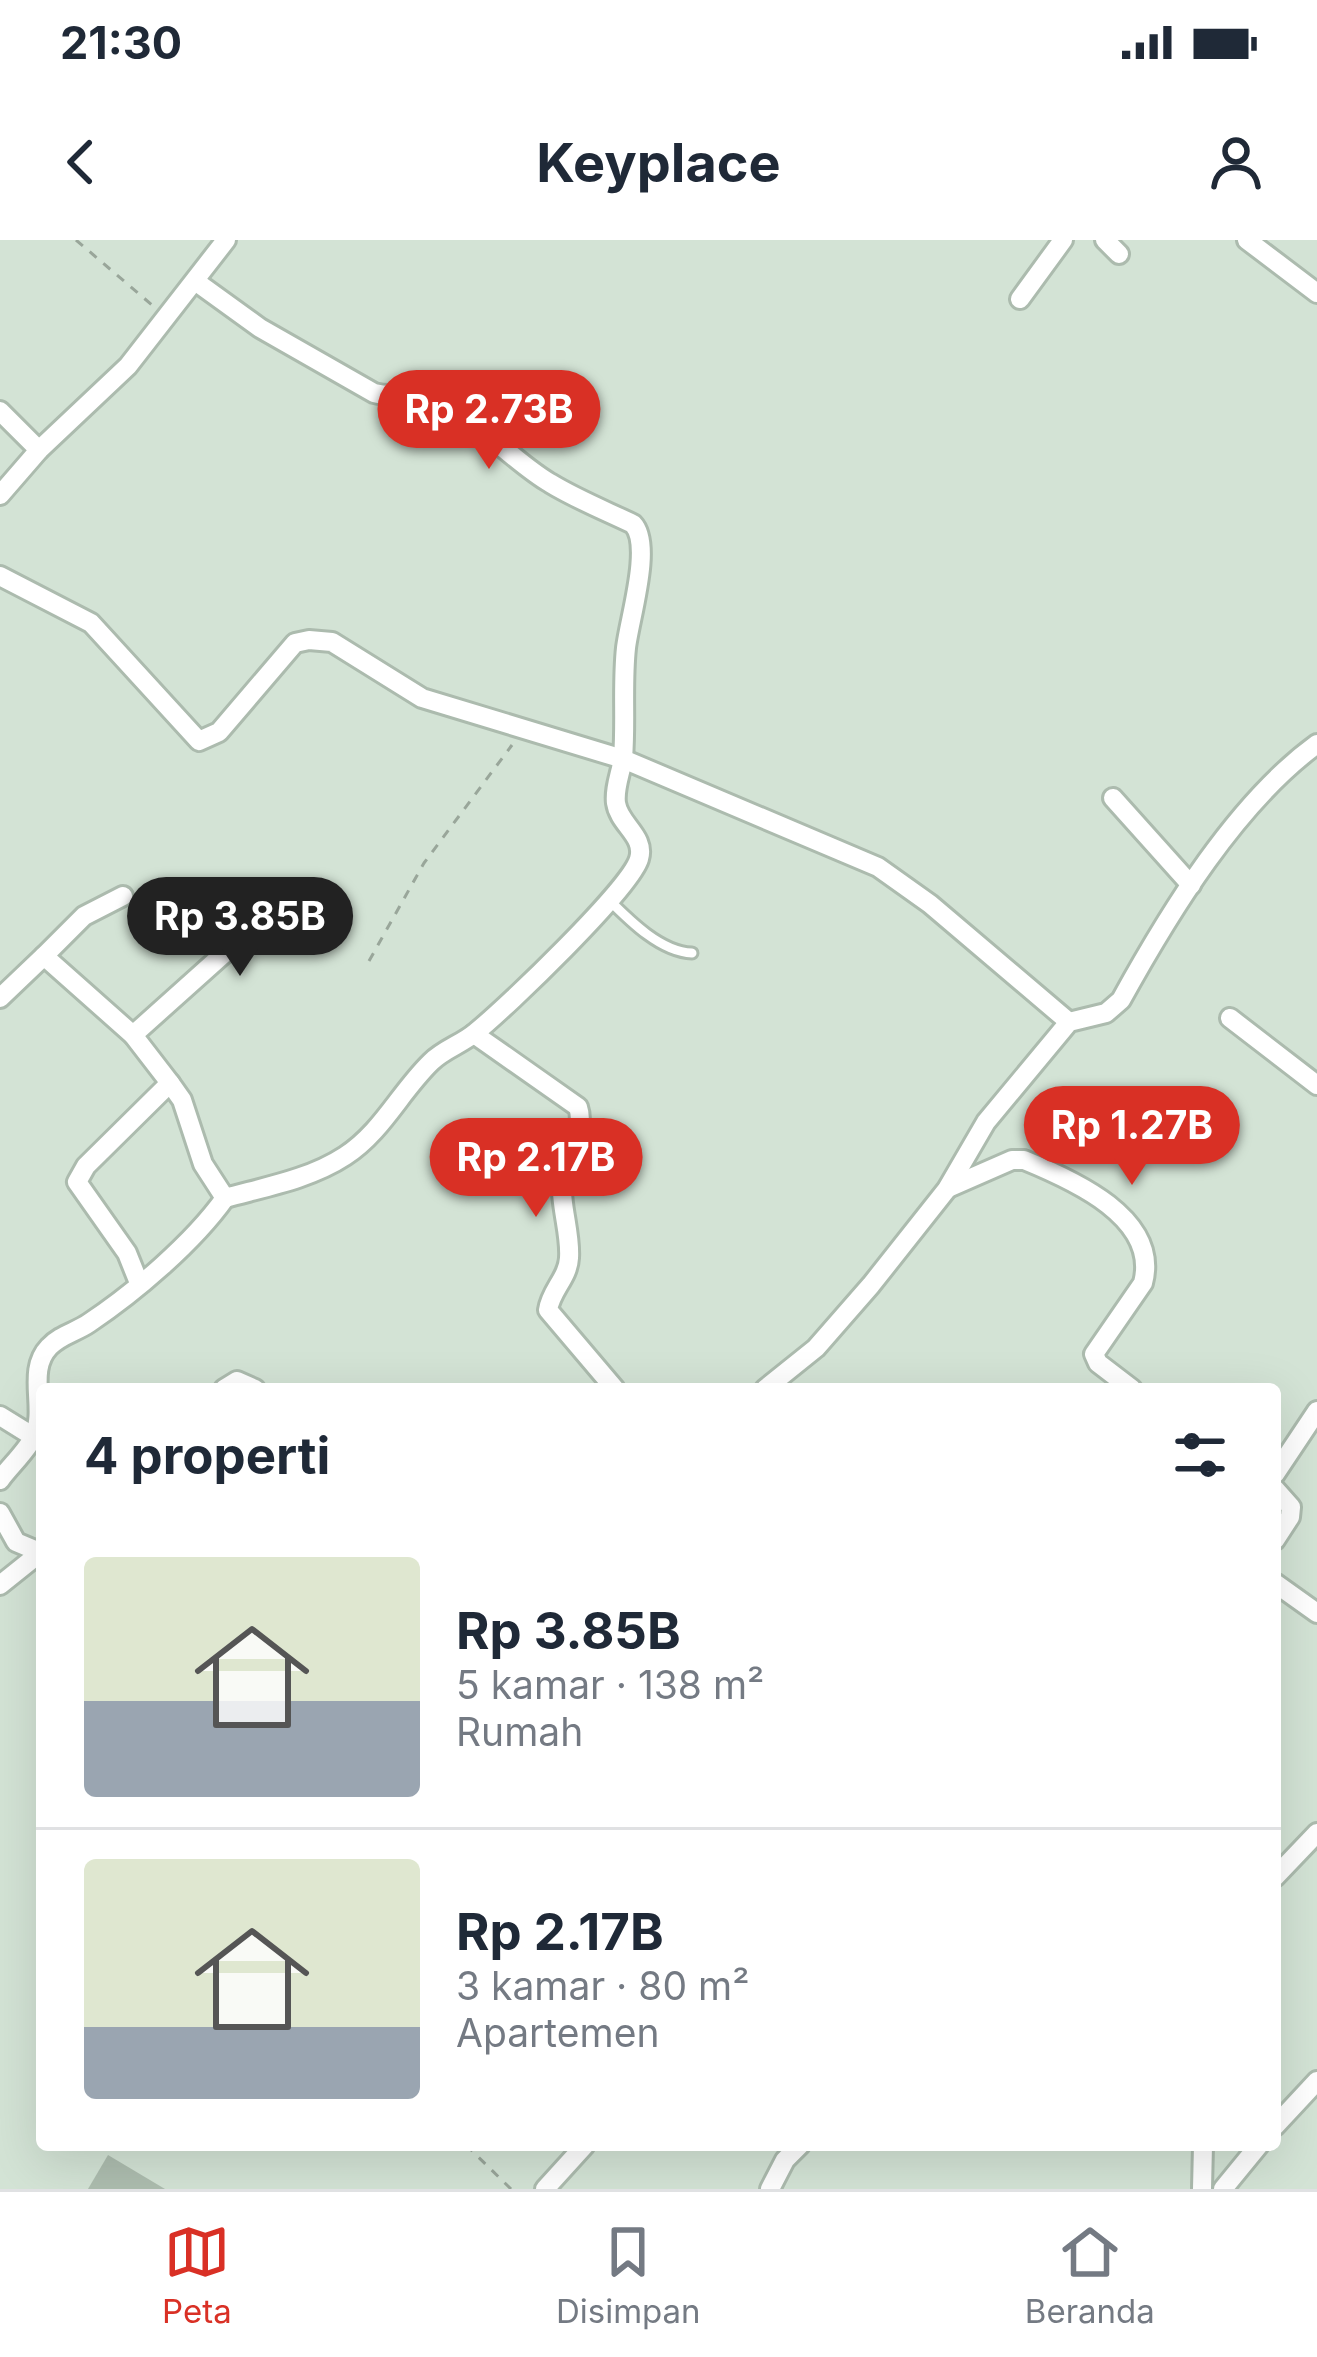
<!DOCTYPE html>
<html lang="id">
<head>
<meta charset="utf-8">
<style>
	:root { --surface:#fff; --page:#f2f2f3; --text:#1f2937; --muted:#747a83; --line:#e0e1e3; --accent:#d93025 }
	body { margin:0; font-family:Inter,sans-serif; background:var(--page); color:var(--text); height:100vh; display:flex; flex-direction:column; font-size:45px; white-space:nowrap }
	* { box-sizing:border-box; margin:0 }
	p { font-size:39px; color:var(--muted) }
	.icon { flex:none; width:66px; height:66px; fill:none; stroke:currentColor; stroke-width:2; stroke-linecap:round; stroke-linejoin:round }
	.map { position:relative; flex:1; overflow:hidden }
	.drawer { position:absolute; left:36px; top:1143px; width:1245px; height:768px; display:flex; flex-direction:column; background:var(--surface); border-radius:12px; box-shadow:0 12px 48px #0002 }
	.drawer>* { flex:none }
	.price { position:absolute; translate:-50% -102px; padding:0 27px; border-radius:42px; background:var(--accent); color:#fff; font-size:39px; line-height:78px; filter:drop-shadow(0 3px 6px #0008) }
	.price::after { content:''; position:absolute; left:50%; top:72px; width:36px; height:27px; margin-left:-18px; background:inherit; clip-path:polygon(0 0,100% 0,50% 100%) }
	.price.on { background:#222; color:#fff }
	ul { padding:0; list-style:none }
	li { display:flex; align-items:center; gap:36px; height:300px; padding:0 48px }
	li+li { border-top:3px solid var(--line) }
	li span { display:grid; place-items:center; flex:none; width:336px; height:240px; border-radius:12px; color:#555 }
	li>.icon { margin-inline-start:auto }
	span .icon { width:144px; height:144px; fill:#fffc; stroke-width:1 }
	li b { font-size:51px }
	h2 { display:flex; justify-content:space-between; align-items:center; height:144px; padding:0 48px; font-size:51px }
	.status { display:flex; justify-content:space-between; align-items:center; height:84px; padding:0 60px; background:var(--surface); direction:ltr }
	.status svg { height:33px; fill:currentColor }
	header { display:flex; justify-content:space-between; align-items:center; height:156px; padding:0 48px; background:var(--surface); font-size:54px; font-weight:700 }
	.menu { display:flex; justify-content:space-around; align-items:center; height:168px; border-top:3px solid var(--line); background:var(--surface); font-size:33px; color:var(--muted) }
	.menu a { display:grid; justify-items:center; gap:6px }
	.menu .on { color:var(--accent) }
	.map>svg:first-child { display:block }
	.building { fill:#adbdaf }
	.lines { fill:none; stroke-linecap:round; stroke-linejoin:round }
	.service-casing { stroke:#acbbae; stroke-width:15 }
	.minor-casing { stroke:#acbbae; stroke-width:24 }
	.path { stroke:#99a69a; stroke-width:3; stroke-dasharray:9 9; stroke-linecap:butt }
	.service { stroke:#fff; stroke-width:9 }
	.minor { stroke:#fff; stroke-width:18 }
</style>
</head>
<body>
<div class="status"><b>21:30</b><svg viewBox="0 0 49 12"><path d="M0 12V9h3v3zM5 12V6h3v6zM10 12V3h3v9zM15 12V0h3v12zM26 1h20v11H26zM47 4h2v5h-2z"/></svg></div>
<header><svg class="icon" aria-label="back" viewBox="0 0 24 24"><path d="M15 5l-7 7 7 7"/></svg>Keyplace<svg class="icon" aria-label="person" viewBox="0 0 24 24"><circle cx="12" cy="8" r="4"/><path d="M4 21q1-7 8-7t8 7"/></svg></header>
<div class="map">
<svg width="1317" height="1949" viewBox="0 0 1317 1949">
	<rect width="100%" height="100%" fill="#d3e3d5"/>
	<!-- building -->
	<polygon class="building" points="108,1915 165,1949 88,1949"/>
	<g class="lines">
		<defs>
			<path id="service" d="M609,660C630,681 661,712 692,713"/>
			<g id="minor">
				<polyline points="1105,0 1119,14"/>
				<polyline points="1247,0 1317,53"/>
				<path d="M195,41L260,88L374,153C393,158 405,152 419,155C469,168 507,218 550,243C576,259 606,271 633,284C653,305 629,380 626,408C622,445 626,482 623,518C621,533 614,548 616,563C619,585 646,596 639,619C630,649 506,768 476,792C462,804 444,809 431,822C400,852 382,892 345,916C310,939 265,947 225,958"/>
				<polyline points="1020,59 1063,0"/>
				<polyline points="0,171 39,210"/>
				<polyline points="490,199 544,147 554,144 588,169"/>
				<polyline points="0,255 39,210 128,126 226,0"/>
				<polyline points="0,336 91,383 199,501 219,492 295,403 309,400 332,402 422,458 623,519 878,627 930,664 1069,782"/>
				<polyline points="1113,558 1191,645"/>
				<polyline points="0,758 44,716"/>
				<polyline points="1230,778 1317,845"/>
				<path d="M474,794L578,867C586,891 566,909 563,931C558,962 571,991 569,1018C568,1038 551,1050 548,1070L615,1149"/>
				<polyline points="133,795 229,709 223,693 195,659"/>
				<path d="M948,948L1012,920H1024C1073,940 1160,978 1143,1043L1094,1114L1098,1123L1132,1149"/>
				<polyline points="139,1043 127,1013 77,942 86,926 170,843"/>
				<polyline points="224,1149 237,1141 255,1149"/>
				<path d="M765,1149L816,1108L871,1045L947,949L986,882L1069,782L1106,773L1121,760C1169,673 1236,563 1317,504"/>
				<polyline points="0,1176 34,1197"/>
				<polyline points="1275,1234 1317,1171"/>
				<path d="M0,1240C10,1226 27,1211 34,1196C47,1168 26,1131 49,1107C60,1095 76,1092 89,1083C134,1053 193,1003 225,958L203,924L182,860L170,843L133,795L44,716L84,676L123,656"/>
				<polyline points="1275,1249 1291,1267 1290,1277 1275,1300"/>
				<polyline points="0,1273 16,1302 42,1313"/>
				<polyline points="1275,1343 1317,1373"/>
				<polyline points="0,1345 40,1313"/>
				<polyline points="1275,1637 1317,1593"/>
				<polyline points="1275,1886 1317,1841"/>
				<polyline points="545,1949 585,1905"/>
				<polyline points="770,1949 785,1920 800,1905"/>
				<polyline points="1202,1949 1203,1905"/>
				<polyline points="1223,1949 1259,1905"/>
			</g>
		</defs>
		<!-- service casing -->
		<use href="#service" class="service-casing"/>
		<!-- minor casing -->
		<use href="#minor" class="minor-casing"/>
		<!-- path -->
		<g class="path">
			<polyline points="76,0 152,65"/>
			<polyline points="369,721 424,623 512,505"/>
			<polyline points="466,1905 511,1949"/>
		</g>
		<!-- service -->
		<use href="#service" class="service"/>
		<!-- minor -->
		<use href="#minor" class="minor"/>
	</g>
</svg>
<b class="price" style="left:489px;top:232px">Rp 2.73B</b>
<b class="price on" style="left:240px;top:739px">Rp 3.85B</b>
<b class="price" style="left:1132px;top:948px">Rp 1.27B</b>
<b class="price" style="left:536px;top:980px">Rp 2.17B</b>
<section class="drawer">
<h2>4 properti<svg class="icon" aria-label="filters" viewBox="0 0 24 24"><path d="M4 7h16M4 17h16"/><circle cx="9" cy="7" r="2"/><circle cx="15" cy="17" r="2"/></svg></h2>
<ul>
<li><span style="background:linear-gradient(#dfe7d0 60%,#9aa5b1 0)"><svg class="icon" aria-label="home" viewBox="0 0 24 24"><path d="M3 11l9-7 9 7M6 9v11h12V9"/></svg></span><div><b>Rp 3.85B</b><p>5 kamar · 138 m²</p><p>Rumah</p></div></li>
<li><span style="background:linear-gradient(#dfe7d0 70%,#9aa5b1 0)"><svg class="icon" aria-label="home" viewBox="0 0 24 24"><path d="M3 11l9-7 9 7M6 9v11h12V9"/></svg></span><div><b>Rp 2.17B</b><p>3 kamar · 80 m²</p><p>Apartemen</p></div></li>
</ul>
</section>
</div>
<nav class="menu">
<a class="on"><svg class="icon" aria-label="map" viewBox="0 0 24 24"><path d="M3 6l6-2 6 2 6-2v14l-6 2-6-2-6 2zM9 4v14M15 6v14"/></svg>Peta</a>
<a><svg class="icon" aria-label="saved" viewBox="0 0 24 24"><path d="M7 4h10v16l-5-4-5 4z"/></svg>Disimpan</a>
<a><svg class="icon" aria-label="home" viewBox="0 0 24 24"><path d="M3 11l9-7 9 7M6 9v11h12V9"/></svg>Beranda</a>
</nav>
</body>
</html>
